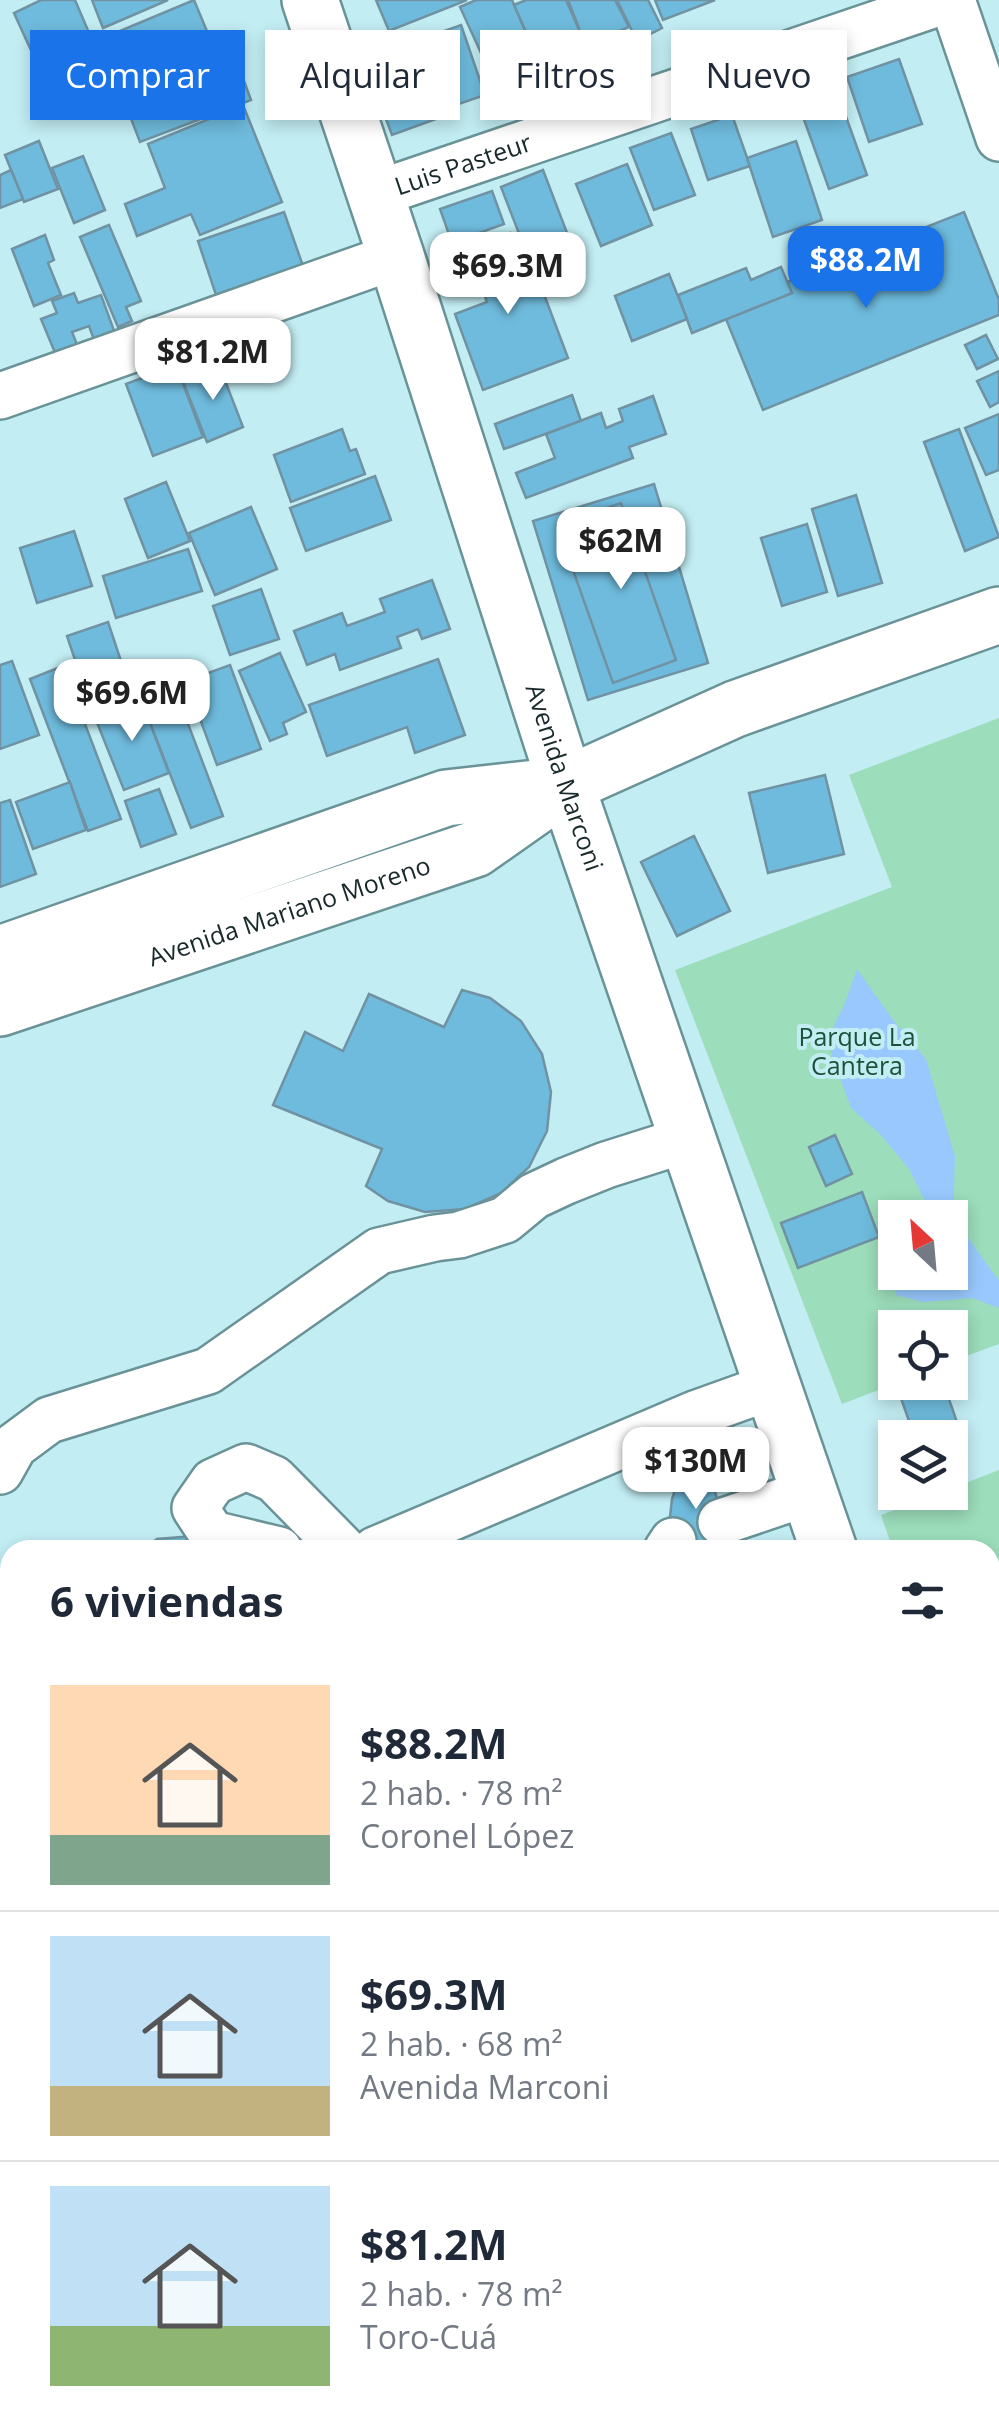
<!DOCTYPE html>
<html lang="es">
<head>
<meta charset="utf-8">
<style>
	:root { --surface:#fff; --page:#f6f6f7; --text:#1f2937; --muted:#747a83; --line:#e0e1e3; --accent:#1a73e8 }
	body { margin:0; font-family:"Open Sans",sans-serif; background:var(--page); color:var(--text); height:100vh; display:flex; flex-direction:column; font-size:38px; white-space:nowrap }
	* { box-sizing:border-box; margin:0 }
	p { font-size:32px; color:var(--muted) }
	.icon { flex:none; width:55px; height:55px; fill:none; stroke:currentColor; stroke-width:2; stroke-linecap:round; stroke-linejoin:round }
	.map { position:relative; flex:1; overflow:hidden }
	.details { position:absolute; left:0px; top:1540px; width:1000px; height:892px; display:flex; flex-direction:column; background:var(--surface); border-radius:30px 30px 0 0; box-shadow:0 5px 15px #0003 }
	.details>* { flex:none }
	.top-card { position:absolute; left:30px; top:30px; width:940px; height:90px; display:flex; gap:20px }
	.needle { width:65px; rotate:334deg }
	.tools { position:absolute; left:878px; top:1200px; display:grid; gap:20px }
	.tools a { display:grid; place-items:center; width:90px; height:90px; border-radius:0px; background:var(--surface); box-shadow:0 5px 15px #0003; font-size:50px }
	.price { position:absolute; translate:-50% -85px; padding:0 22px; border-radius:20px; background:#fff; color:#222; font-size:32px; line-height:65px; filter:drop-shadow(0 2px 5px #0008) }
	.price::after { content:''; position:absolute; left:50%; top:60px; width:30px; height:22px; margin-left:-15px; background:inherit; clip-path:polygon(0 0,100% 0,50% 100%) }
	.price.on { background:var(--accent); color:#fff }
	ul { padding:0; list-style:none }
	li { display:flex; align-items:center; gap:30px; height:250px; padding:0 50px }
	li+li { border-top:2px solid var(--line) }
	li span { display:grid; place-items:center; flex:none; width:280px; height:200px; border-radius:0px; color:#555 }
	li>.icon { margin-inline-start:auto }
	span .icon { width:120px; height:120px; fill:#fffc; stroke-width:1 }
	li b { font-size:42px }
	h2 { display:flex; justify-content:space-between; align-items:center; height:120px; padding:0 50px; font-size:42px }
	.chip { padding:0 35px; border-radius:0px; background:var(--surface); box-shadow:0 5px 15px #0003; font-size:35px; line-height:90px }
	.chip.on { background:var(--accent); color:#fff }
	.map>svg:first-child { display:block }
	.green { fill:#9cddbb; fill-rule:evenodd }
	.water { fill:#98c8fd }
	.building { fill:#6fbbdd; stroke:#7092a2; stroke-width:2.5 }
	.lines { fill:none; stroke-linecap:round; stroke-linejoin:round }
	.minor-casing { stroke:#6a9398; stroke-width:50 }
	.major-casing { stroke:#6a9398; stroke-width:60 }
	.minor { stroke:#fff; stroke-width:45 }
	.major { stroke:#fff; stroke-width:55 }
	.labels { text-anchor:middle; stroke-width:8; stroke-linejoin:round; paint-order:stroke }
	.street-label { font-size:25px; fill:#18292b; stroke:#c2edf3 }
	.park-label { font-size:25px; fill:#1b533a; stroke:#c2edf3 }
</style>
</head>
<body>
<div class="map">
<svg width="999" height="2432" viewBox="0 0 999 2432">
	<rect width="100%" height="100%" fill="#c2edf3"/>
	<!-- green -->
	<g class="green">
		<path d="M999,718V1344L950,1362V1328H895V1382L897,1383L842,1404L675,970L892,887L849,775ZM895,1218H950V1272H895Z"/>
		<polygon points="999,1470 999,1631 990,1634 990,1550 893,1550 881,1515 940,1493 950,1492 950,1489"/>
	</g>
	<!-- water -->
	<polygon class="water" points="857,969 893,1020 926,1059 955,1156 953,1217 999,1281 999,1308 972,1298 923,1302 896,1295 892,1271 895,1269 895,1272 950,1272 950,1218 929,1217 931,1213 909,1169 881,1135 851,1108 833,1059 828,1038 845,1003"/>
	<!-- building -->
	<g class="building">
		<polygon points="41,0 75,0 90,35 35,59 14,13"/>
		<polygon points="92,0 168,0 103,28"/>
		<polygon points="194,0 214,48 104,94 84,46"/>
		<polygon points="376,0 467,0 389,31"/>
		<polygon points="476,0 512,0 538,61 507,77 492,47 481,53 460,7"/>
		<polygon points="526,0 566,0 590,55 545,74 514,5"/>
		<polygon points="568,0 615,0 629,27 586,46"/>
		<polygon points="617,0 648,0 662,28 637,41"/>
		<polygon points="655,0 715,0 663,20"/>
		<polygon points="461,25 485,95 456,105 433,35"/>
		<polygon points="417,32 447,115 392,135 361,53"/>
		<polygon points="233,51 251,100 140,142 121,93"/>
		<polygon points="899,59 922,124 869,142 847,77"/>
		<polygon points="831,75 867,175 829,189 793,89"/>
		<polygon points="243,105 282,202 200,235 191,214 137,236 125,204 165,188 148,144"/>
		<polygon points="732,115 750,166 708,180 691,129"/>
		<polygon points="671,133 695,195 654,210 630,148"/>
		<polygon points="39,141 58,189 24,202 5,155"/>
		<polygon points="796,141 822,220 773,237 747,158"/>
		<polygon points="83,156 105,210 74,223 52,168"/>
		<polygon points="627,164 652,225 601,246 576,184"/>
		<polygon points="11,170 23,199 0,208 0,175"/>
		<polygon points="543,170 572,246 530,262 501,187"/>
		<polygon points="492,191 504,224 452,243 440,209"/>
		<polygon points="284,212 303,266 216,295 198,241"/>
		<polygon points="964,212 999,300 999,315 763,410 726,319 792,293 787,282"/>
		<polygon points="109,225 141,301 126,307 132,321 118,327 80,237"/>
		<polygon points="510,233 523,269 533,265 568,358 483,390 455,314 487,302 467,248"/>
		<polygon points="45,235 54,260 48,263 61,295 34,306 12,249"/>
		<polygon points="781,267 792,293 692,333 678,295 746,268 751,280"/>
		<polygon points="669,274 687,319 632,341 615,296"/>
		<polygon points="74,293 78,303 101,295 116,336 96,345 89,326 72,332 80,352 58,360 41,319 57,313 52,301"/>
		<polygon points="986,335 998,359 977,369 965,345"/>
		<polygon points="176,365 203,437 153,456 126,384"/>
		<polygon points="219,365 243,427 207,442 182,379"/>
		<polygon points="999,371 999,402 990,407 977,381"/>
		<polygon points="572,395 581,421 504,449 495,424"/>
		<polygon points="653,396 666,434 629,447 633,458 526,498 516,473 555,458 546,434 601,413 606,428 623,421 619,409"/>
		<polygon points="999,414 999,470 986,475 965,428"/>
		<polygon points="342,429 350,451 356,449 365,474 291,502 274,455"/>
		<polygon points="959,429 999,537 965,551 924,442"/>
		<polygon points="375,476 391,520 306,551 290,508"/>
		<polygon points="166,482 190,541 148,558 125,499"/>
		<polygon points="654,484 708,663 588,700 533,521"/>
		<polygon points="856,495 882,583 838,596 812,509"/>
		<polygon points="621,503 676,660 613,683 557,525"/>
		<polygon points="251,507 277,569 215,595 189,533"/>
		<polygon points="807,524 827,592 782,606 761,538"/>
		<polygon points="74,531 92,586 37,603 20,548"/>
		<polygon points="188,549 202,591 116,618 103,576"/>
		<polygon points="432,580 450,629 422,639 418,629 397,637 401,648 340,670 335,654 307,665 294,631 342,613 347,626 385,612 380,599"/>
		<polygon points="261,589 279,639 230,655 213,606"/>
		<polygon points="108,622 121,661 80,675 67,636"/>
		<polygon points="280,653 306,712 283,723 287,734 270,741 239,671"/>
		<polygon points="438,659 465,735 415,753 407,727 327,756 309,705"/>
		<polygon points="12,661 39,735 0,749 0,665"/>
		<polygon points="230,665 261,749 217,765 186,681"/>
		<polygon points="63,666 121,819 88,831 30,679"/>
		<polygon points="171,679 223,816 191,828 138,692"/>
		<polygon points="140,697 169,773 124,790 94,715"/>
		<polygon points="825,775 844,854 768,873 749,793"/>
		<polygon points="70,782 86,830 33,849 16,802"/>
		<polygon points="159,789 176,834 141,847 125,801"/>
		<polygon points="10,800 36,874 0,887 0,803"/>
		<polygon points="694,836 730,911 677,936 641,862"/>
		<polygon points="462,990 490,998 521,1021 542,1054 551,1092 547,1131 529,1167 501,1193 465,1209 425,1212 388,1201 366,1186 382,1149 273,1105 305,1032 343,1051 369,994 444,1027"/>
		<polygon points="835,1135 852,1174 826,1186 809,1147"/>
		<polygon points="862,1192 879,1237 798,1268 781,1223"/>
		<polygon points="909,1382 943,1382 959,1428 931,1438 915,1438 897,1387"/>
		<polygon points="703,1463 710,1476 717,1498 724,1545 723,1550 675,1550 669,1526 672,1499 680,1475 685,1465"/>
		<polygon points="194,1536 220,1550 141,1550 157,1539"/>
		<polygon points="0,1873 10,1878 9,1930 0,1926"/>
		<polygon points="999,2335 999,2432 991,2432 987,2422 990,2422 990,2338"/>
		<polygon points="459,2422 695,2422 694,2432 461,2432"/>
	</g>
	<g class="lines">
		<defs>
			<g id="minor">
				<polyline points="952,0 999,138"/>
				<path id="s1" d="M376,194L947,0"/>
				<polyline points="0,396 396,256"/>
				<polyline points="0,1471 14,1446 49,1420 208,1371 379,1251 435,1238 459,1235 505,1220 534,1196 566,1181 606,1165 688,1139"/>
				<polyline points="721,1522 810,1492"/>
				<polyline points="279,1550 212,1534 195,1508 213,1482 246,1467 274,1479 344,1550"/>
				<polyline points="375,1550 695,1414 773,1386"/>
				<polyline points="667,1550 673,1541"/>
				<polyline points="990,1940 999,1937"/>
				<polyline points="0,2224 10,2220"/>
			</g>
			<g id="major">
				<path id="s2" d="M310,0L396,256L566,785L829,1550"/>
				<polyline points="0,954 446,798 563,785"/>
				<path id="s3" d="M0,1008L475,849L566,785L735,709L999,615"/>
				<polyline points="990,2017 999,2043"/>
			</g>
		</defs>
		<!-- minor casing -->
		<use href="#minor" class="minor-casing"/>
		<!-- major casing -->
		<use href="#major" class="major-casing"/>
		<!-- minor -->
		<use href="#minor" class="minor"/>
		<!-- major -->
		<use href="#major" class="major"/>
	</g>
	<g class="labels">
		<!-- street labels -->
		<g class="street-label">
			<text dy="9" stroke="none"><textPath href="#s1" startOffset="92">Luis Pasteur</textPath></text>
			<text dy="9" stroke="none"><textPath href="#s2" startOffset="818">Avenida Marconi</textPath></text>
			<text dy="9" stroke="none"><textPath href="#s3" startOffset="305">Avenida Mariano Moreno</textPath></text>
		</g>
		<!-- park labels -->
		<g class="park-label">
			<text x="857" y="1046">Parque La<tspan x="857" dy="29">Cantera</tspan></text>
		</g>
	</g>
</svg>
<div class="tools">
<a><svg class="needle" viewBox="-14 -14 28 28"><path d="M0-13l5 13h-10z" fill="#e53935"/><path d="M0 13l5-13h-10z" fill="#747a83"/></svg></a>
<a><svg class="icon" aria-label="locate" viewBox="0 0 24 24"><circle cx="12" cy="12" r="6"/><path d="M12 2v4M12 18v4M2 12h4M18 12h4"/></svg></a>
<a><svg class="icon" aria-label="layers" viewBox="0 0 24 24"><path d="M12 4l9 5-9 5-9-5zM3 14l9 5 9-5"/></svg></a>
</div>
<b class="price on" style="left:866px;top:311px">$88.2M</b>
<b class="price" style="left:508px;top:317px">$69.3M</b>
<b class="price" style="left:213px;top:403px">$81.2M</b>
<b class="price" style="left:621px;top:592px">$62M</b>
<b class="price" style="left:132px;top:744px">$69.6M</b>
<b class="price" style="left:696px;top:1512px">$130M</b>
<div class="top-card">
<a class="chip on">Comprar</a>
<a class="chip">Alquilar</a>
<a class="chip">Filtros</a>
<a class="chip">Nuevo</a>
</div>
<section class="details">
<h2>6 viviendas<svg class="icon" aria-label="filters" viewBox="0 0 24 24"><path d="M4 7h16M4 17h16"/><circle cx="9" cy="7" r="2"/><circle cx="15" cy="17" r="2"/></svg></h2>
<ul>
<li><span style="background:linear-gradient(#ffd9b3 75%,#7fa58c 0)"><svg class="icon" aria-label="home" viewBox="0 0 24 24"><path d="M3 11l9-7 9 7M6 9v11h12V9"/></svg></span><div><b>$88.2M</b><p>2 hab. · 78 m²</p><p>Coronel López</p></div></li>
<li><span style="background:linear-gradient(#bfe0f5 75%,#c2b280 0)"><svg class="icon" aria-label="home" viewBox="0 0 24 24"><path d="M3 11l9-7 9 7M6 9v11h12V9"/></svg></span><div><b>$69.3M</b><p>2 hab. · 68 m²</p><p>Avenida Marconi</p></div></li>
<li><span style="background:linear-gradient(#bfe0f5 70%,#8fb573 0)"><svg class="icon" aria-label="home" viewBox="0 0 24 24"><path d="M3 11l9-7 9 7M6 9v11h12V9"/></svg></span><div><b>$81.2M</b><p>2 hab. · 78 m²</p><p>Toro-Cuá</p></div></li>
</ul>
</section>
</div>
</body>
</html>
